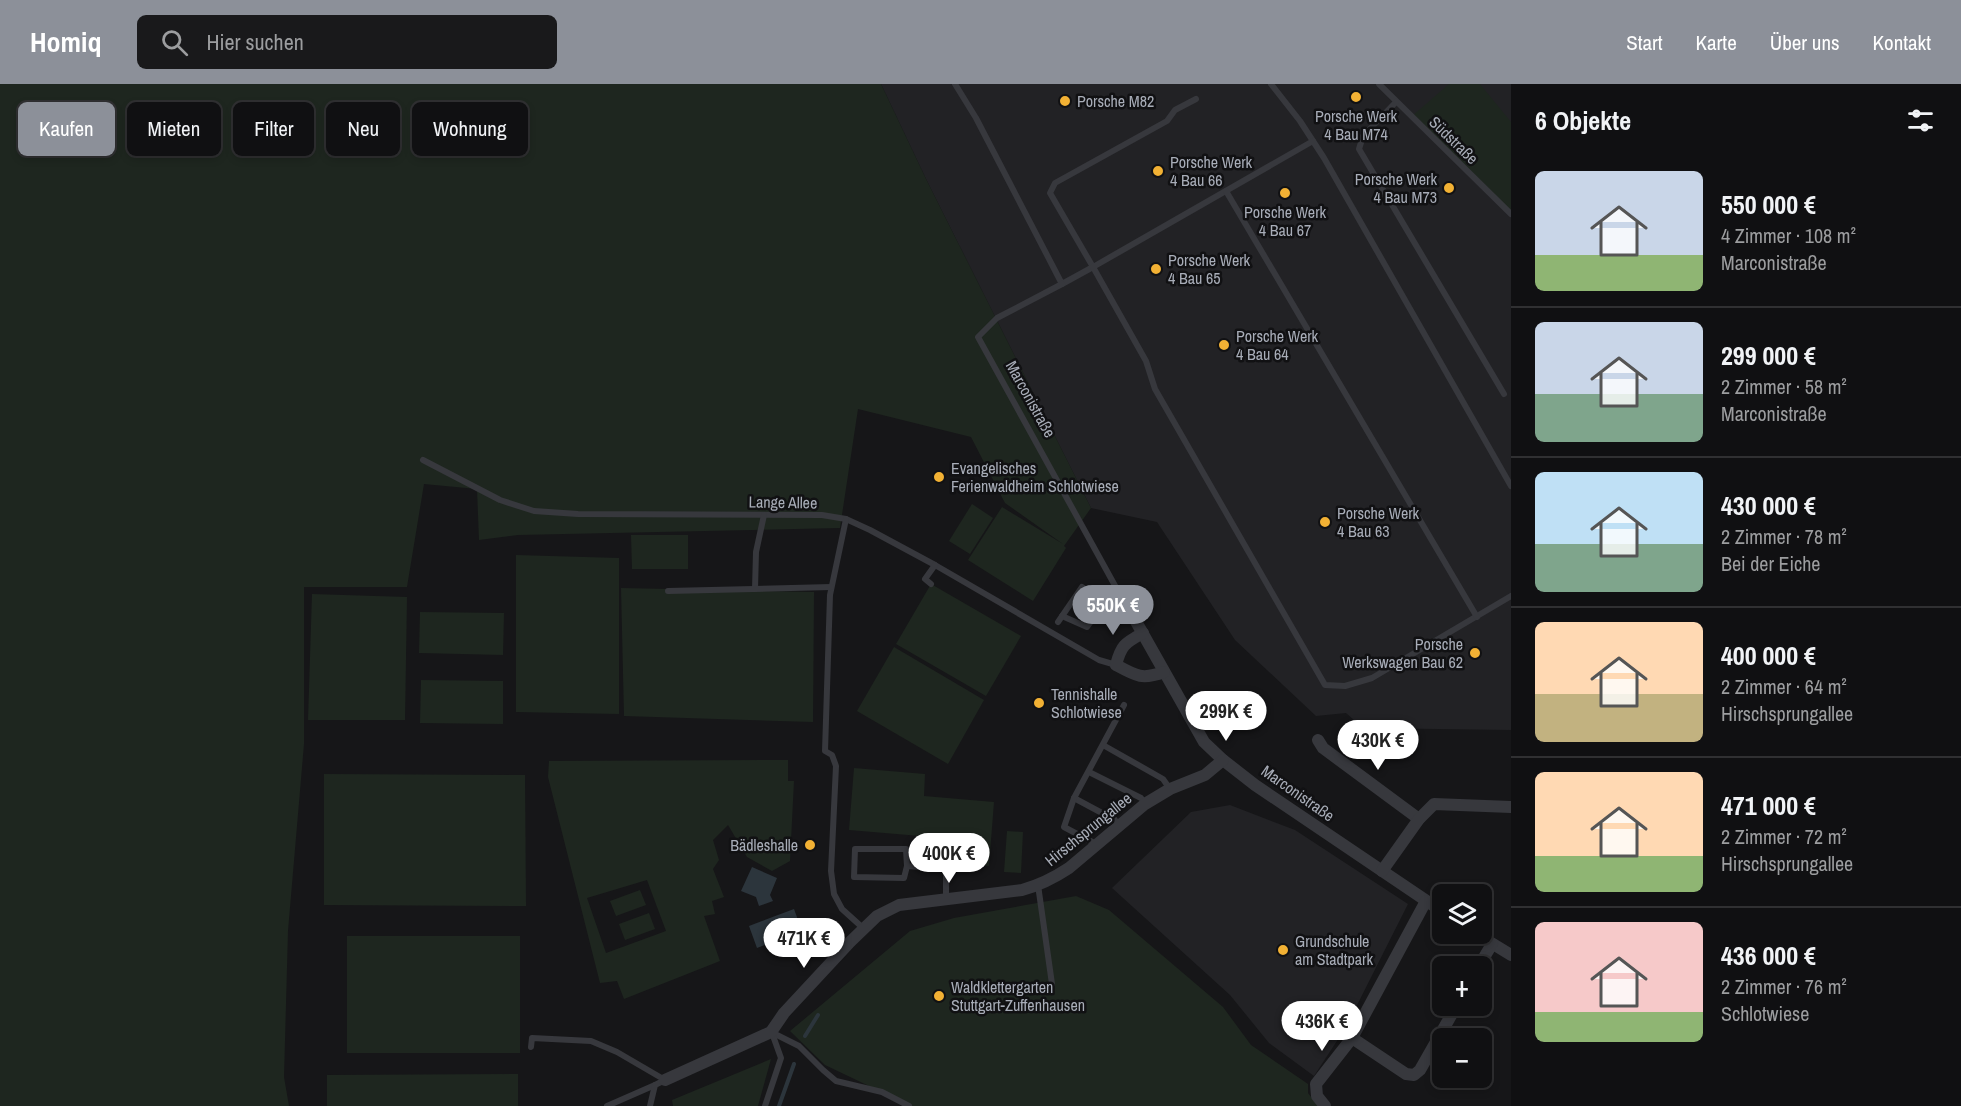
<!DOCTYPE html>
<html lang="de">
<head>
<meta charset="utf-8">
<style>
	:root { --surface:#101012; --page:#19191b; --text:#f1f3f6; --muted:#9c9d9f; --line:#303032; --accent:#8c9099 }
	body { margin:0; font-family:"Archivo Narrow",sans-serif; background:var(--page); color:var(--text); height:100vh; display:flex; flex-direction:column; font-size:22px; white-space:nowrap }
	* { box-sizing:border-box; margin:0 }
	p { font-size:20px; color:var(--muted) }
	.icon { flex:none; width:33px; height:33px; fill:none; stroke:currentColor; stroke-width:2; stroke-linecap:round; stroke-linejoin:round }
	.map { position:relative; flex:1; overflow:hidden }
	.sheet { display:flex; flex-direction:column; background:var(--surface); width:450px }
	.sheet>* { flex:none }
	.hud { position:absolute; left:18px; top:18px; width:570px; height:54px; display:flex; gap:12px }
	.buttons { position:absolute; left:1432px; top:800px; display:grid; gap:12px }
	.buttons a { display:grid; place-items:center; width:60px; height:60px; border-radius:9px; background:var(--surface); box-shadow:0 3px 9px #0003,0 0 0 2px var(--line); font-size:30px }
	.price { position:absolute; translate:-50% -51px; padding:0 14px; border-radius:21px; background:#fff; color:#222; font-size:20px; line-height:39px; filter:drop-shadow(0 2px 3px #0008) }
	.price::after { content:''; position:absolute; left:50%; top:36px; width:18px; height:14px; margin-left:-9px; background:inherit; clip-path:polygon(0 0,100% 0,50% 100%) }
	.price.selected { background:var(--accent); color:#fff }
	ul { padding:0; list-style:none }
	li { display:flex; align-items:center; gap:18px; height:150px; padding:0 24px }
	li+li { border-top:2px solid var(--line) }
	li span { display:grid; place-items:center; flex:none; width:168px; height:120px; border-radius:9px; color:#555 }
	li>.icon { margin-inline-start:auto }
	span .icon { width:72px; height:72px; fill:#fffc; stroke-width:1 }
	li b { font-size:26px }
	h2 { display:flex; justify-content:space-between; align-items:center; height:72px; padding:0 24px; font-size:26px }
	.pill { padding:0 21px; border-radius:9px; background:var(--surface); box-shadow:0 3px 9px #0003,0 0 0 2px var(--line); font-size:21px; line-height:54px }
	.pill.selected { background:var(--accent); color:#fff }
	header { display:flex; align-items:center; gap:36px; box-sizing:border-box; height:84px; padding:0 30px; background:var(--accent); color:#fff }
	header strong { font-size:28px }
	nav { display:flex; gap:33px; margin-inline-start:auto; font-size:21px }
	.search { width:420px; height:54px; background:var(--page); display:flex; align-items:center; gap:15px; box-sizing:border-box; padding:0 21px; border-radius:9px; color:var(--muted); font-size:22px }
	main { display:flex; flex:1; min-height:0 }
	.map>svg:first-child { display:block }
	.built { fill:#222225 }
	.green { fill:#1e261f; fill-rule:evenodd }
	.water { fill:#2c353c }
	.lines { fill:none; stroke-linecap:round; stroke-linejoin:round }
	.stream { stroke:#2c353c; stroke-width:4 }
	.service { stroke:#37383d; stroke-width:6 }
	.minor { stroke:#37383d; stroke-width:12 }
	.poi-dot { fill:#f2b134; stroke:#111113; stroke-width:2 }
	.labels { text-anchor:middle; stroke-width:5; stroke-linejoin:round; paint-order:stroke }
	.poi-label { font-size:16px; fill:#a8adb8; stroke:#111113; text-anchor:start }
	.street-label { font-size:16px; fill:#a8adb8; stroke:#111113 }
</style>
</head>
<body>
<header>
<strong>Homiq</strong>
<div class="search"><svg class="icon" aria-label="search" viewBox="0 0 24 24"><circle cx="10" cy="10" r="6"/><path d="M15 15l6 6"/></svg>Hier suchen</div>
<nav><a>Start</a><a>Karte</a><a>Über uns</a><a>Kontakt</a></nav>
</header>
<main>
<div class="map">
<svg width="1511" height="1022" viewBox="0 0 1511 1022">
	<rect width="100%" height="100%" fill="#161618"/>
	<!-- built -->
	<g class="built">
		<polygon points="881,0 1511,0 1511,646 1363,644 1346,629 1316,632 1235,556 1157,438 1091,424 926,95"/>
		<polygon points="1230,721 1295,746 1408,820 1346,943 1314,992 1269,959 1230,911 1112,804 1191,728"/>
	</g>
	<!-- green -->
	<g class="green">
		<polygon points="0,0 881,0 926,95 1091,424 1064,462 1066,464 1033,517 968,476 1002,423 1063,460 1005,419 971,353 858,325 840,444 518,451 479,456 477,405 424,400 407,503 304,503 304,660 288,847 284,993 289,1022 0,1022"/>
		<polygon points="1449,0 1480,0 1511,38 1511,130 1411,33"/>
		<polygon points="972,420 993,434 970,470 949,457"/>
		<polygon points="631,451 688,451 688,485 632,485"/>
		<polygon points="516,471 619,474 619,630 516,628"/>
		<polygon points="931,500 1021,552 986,612 896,560"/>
		<polygon points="621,504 814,508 813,638 624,632"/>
		<polygon points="312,510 407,513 405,636 308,636"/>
		<polygon points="420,528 504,529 503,571 419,569"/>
		<polygon points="894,563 984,616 948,680 857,627"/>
		<polygon points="421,596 503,597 503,640 420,639"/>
		<path d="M788,676V697H794L790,777L772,787L747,773L728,741L713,756L719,776L713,785L724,813L712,817L715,830L704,832L720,877L624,915L617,897L600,899L548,693L549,677ZM647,796L666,847L606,869L587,814Z"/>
		<polygon points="854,684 925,690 924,712 994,718 989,782 919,777 920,752 849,746"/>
		<polygon points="324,690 525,691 526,822 324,821"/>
		<polygon points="1007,747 1023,748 1021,789 1004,788"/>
		<polygon points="640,806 646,821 616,832 610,817"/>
		<polygon points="1076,812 1109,826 1223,923 1251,961 1308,1000 1308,1009 1318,1022 911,1022 825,981 790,947 910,847 954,834"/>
		<polygon points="649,829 655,845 625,856 619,840"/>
		<rect x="347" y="852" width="173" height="117"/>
		<polygon points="771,975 758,1022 673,1022 672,1016"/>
		<polygon points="518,990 518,1022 327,1022 327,991"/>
	</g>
	<!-- water -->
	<g class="water">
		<polygon points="752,783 777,794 770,811 773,817 759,822 756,813 741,807"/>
		<polygon points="794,825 802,847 757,864 749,842"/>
	</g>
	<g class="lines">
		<!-- stream -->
		<g class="stream">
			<polyline points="805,952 818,931"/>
			<polyline points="779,1022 794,980"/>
		</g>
		<!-- service -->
		<g class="service">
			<polyline points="955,0 976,34 1062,200 1093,183 1050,109 1055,99 1167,37 1175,26 1196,15"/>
			<polyline points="1271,0 1300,37 1324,74 1511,402"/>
			<polyline points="1379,0 1511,130"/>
			<polyline points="1396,18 1363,52 1359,65 1504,310"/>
			<polyline points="1313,57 1093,183 1146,277 1155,305 1325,601 1345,602 1372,594 1511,512"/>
			<polyline points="1226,107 1477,533"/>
			<polyline points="1062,200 997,234 978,253 1124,518"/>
			<polyline points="423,376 500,416 534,427 578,430 822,431 846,435 870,446 935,481 1099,576 1116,581"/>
			<polyline points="846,435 830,511 825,667 832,671 836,682 831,787 834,810 842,825 863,844"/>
			<polyline points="931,500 925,495 935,481"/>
			<polyline points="755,505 756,468 764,431"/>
			<polyline points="668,507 831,503"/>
			<polyline points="1062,532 1087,543 1105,518 1125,518"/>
			<polyline points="1058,538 1082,503 1105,518"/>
			<polyline points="1103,661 1163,695 1170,705"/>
			<polyline points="1089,688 1141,714 1145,719"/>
			<polyline points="1074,714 1115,736 1119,741"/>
			<polyline points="1096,760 1064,743 1074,714 1124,621"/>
			<polyline points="907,782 904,794 854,793 855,765 906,765 907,782 946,785 946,815"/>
			<polyline points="1038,801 1052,900"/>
			<polyline points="771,948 799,962 823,986 836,997 882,1008 909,1022"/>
			<polyline points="531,963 532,954 591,957 617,968 665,996"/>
			<polyline points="607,1022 655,1001"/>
			<polyline points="650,1022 655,1001 665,996"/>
			<polyline points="765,1022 781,974 772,949"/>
		</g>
		<!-- minor -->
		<g class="minor">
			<polyline points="1125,518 1204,658 1223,676 1255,701 1443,828"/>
			<path d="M1143,549C1125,559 1121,561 1116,581C1136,592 1142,596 1164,588"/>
			<polyline points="1318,656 1323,664 1419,735"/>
			<polyline points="1382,787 1419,735 1434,720 1511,723"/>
			<polyline points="1475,849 1511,871"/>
			<polyline points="1479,882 1492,860"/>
			<polyline points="1352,954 1406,990 1414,991 1420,986 1457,921"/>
			<path d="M665,996L771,948L784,929L850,858L877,832L899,821L1022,806C1040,801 1054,794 1069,784L1145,720L1170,705L1205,691L1223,676"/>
			<polyline points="1325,1022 1317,1012 1316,1000 1352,954 1426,817"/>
		</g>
	</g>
	<!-- markers -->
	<g class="poi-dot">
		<circle cx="1356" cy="13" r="6"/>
		<circle cx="1065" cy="17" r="6"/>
		<circle cx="1158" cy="87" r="6"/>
		<circle cx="1449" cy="104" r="6"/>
		<circle cx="1285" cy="109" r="6"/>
		<circle cx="1156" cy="185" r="6"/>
		<circle cx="1224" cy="261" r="6"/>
		<circle cx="939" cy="393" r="6"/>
		<circle cx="1325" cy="438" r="6"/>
		<circle cx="1475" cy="569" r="6"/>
		<circle cx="1039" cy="619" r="6"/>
		<circle cx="810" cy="761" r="6"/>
		<circle cx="1283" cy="866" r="6"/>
		<circle cx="939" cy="912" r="6"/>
	</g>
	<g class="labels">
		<!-- poi labels -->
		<g class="poi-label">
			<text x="1077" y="23">Porsche M82</text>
			<text x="1356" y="38" text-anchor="middle">Porsche Werk<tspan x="1356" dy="18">4 Bau M74</tspan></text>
			<text x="1170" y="84">Porsche Werk<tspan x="1170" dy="18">4 Bau 66</tspan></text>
			<text x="1437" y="101" text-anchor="end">Porsche Werk<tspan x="1437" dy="18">4 Bau M73</tspan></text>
			<text x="1285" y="134" text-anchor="middle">Porsche Werk<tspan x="1285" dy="18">4 Bau 67</tspan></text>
			<text x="1168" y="182">Porsche Werk<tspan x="1168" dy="18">4 Bau 65</tspan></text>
			<text x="1236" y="258">Porsche Werk<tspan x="1236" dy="18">4 Bau 64</tspan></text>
			<text x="951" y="390">Evangelisches<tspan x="951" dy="18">Ferienwaldheim Schlotwiese</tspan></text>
			<text x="1337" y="435">Porsche Werk<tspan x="1337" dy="18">4 Bau 63</tspan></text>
			<text x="1463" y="566" text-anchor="end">Porsche<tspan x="1463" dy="18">Werkswagen Bau 62</tspan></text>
			<text x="1051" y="616">Tennishalle<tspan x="1051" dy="18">Schlotwiese</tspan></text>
			<text x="798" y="767" text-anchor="end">Bädleshalle</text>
			<text x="1295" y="863">Grundschule<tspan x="1295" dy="18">am Stadtpark</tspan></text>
			<text x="951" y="909">Waldklettergarten<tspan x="951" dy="18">Stuttgart-Zuffenhausen</tspan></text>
		</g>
		<!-- street labels -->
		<g class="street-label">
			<text transform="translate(1454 56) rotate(44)" y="6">Südstraße</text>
			<text transform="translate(1031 315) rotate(61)" y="6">Marconistraße</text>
			<text transform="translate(783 418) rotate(1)" y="6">Lange Allee</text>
			<text transform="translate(1298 709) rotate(35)" y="6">Marconistraße</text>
			<text transform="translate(1088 745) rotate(-39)" y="6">Hirschsprungallee</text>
		</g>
	</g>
</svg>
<div class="buttons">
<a><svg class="icon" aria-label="layers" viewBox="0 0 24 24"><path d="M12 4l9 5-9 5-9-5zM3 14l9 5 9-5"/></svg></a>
<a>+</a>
<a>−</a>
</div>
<b class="price selected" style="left:1113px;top:552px">550K €</b>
<b class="price" style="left:1226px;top:658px">299K €</b>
<b class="price" style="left:1378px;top:687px">430K €</b>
<b class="price" style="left:949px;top:800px">400K €</b>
<b class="price" style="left:804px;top:885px">471K €</b>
<b class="price" style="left:1322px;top:968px">436K €</b>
<div class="hud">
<a class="pill selected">Kaufen</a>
<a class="pill">Mieten</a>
<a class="pill">Filter</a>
<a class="pill">Neu</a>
<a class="pill">Wohnung</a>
</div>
</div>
<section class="sheet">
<h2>6 Objekte<svg class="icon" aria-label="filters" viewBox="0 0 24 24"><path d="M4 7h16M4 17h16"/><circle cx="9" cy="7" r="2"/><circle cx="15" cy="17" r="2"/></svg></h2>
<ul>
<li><span style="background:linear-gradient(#c9d6e8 70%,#8fb573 0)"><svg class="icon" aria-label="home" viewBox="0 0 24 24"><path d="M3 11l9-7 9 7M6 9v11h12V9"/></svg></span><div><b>550 000 €</b><p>4 Zimmer · 108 m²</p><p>Marconistraße</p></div></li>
<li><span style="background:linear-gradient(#c9d6e8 60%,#7fa58c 0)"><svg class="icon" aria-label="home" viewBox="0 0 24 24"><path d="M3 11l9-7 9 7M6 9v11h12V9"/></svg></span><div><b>299 000 €</b><p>2 Zimmer · 58 m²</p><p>Marconistraße</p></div></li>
<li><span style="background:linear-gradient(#bfe0f5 60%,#7fa58c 0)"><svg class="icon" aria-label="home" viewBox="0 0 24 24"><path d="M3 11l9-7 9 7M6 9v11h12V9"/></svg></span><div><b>430 000 €</b><p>2 Zimmer · 78 m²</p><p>Bei der Eiche</p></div></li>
<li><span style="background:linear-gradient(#ffd9b3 60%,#c2b280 0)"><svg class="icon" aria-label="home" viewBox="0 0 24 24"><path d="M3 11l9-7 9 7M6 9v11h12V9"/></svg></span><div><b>400 000 €</b><p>2 Zimmer · 64 m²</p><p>Hirschsprungallee</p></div></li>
<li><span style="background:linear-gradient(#ffd9b3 70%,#8fb573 0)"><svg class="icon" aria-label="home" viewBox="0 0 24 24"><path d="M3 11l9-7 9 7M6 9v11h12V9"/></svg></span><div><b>471 000 €</b><p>2 Zimmer · 72 m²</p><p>Hirschsprungallee</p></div></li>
<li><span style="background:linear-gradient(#f6c9c9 75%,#8fb573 0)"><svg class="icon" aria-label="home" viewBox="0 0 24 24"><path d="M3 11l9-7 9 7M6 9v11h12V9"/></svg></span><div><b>436 000 €</b><p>2 Zimmer · 76 m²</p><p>Schlotwiese</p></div></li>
</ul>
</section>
</main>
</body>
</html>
